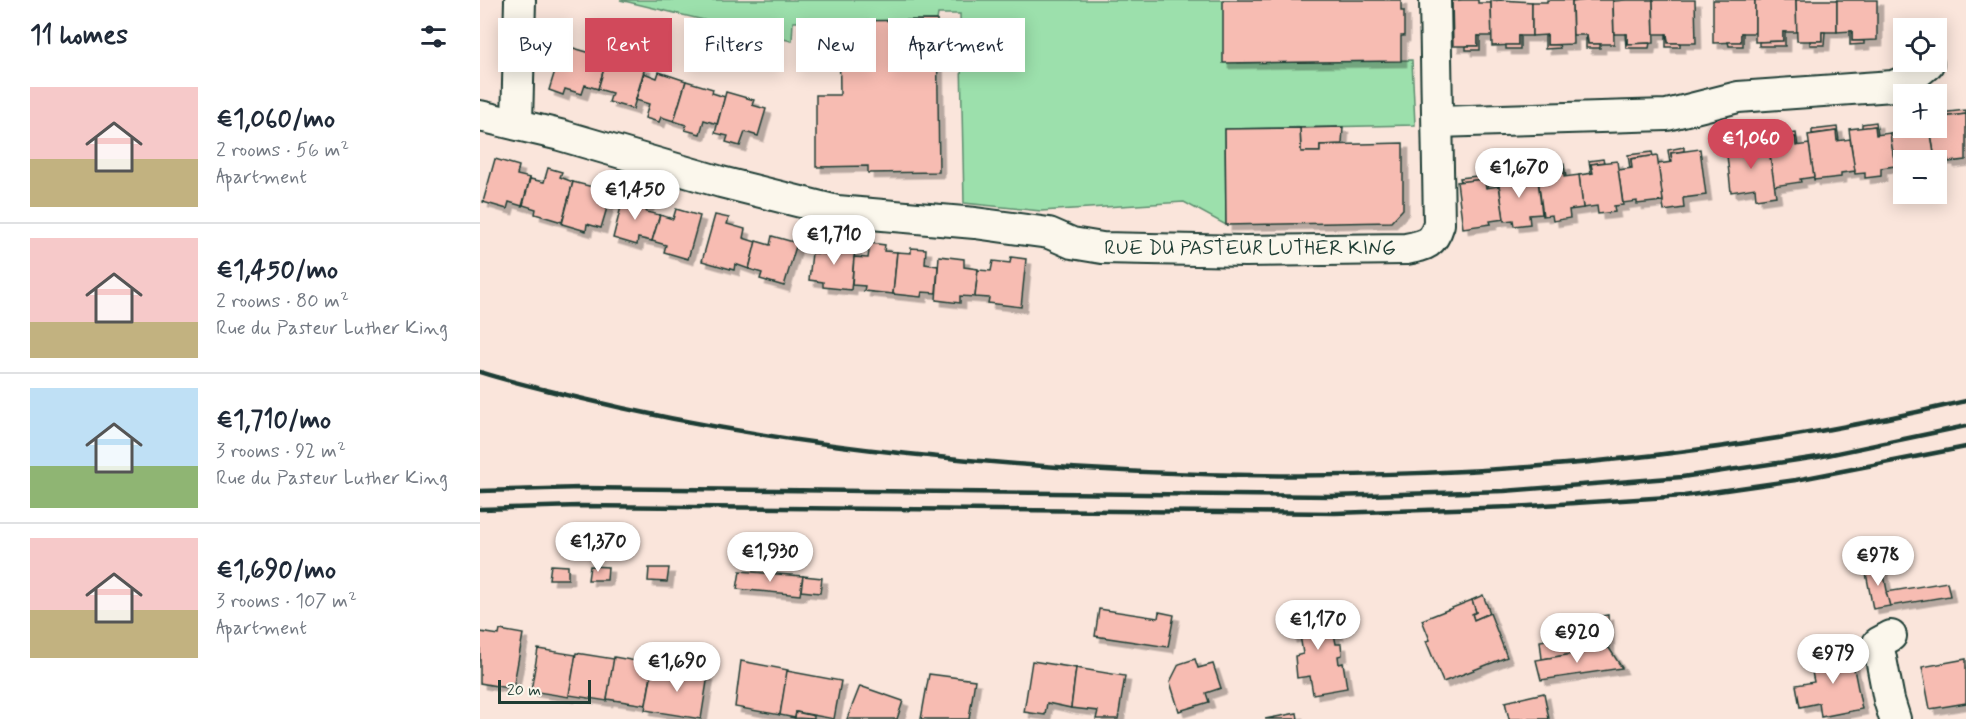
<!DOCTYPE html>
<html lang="en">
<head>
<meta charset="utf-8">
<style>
	:root { --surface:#fff; --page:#f6f6f7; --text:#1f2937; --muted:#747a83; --line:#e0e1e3; --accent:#d1495b }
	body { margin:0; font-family:Mynerve,sans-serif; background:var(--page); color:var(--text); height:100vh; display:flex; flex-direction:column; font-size:22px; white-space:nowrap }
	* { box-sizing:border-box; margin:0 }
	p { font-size:20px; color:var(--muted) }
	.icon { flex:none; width:33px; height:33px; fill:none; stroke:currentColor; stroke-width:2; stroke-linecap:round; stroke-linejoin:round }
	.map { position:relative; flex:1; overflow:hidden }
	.drawer { display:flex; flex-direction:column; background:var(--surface); width:480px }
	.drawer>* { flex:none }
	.top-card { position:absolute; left:18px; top:18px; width:570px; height:54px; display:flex; gap:12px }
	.buttons { position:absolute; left:1413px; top:18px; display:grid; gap:12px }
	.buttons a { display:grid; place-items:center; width:54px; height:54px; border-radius:0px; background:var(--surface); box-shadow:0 3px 15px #0003; font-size:30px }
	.scale { position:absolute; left:18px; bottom:15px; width:93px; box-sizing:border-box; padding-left:6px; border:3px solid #1f3d34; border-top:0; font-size:16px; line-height:21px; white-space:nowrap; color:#1f3d34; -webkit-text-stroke:4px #fbf7ec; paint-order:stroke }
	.price { position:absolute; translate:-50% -51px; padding:0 14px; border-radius:21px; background:#fff; color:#222; font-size:20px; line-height:39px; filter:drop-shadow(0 2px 3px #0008) }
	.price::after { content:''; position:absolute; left:50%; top:36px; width:18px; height:14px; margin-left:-9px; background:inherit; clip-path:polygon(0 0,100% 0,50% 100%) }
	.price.on { background:var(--accent); color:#fff }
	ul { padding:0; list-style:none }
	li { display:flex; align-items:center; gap:18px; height:150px; padding:0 30px }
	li+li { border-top:2px solid var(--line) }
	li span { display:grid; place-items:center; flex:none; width:168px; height:120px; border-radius:0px; color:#555 }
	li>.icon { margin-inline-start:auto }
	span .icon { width:72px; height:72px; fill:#fffc; stroke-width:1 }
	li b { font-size:26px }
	h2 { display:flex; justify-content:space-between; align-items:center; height:72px; padding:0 30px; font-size:26px }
	.pill { padding:0 21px; border-radius:0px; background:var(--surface); box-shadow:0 3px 15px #0003; font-size:21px; line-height:54px }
	.pill.on { background:var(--accent); color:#fff }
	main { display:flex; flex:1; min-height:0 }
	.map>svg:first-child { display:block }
	.green { fill:#9ce0ac; stroke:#5e8e70; stroke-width:1.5 }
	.building { fill:#f7bcb2; stroke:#1f3d34; stroke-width:1.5; filter:url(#shadow) }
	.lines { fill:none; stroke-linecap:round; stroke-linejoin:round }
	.street-casing { stroke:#1f3d34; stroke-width:34 }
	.street { stroke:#fbf7ec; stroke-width:30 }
	.rail { stroke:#1f3d34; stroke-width:4.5 }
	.labels { text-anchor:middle; stroke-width:4.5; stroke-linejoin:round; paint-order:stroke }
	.street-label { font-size:20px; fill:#1f3d34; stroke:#fbf7ec }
</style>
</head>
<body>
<main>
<section class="drawer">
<h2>11 homes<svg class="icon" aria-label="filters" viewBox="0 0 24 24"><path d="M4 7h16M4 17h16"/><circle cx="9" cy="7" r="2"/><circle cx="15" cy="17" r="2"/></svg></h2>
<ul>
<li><span style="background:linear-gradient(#f6c9c9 60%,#c2b280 0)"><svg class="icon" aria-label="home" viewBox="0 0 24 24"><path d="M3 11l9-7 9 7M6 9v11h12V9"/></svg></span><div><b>€1,060/mo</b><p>2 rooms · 56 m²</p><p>Apartment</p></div></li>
<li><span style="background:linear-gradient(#f6c9c9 70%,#c2b280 0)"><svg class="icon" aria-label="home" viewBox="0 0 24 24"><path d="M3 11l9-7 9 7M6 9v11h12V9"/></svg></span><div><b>€1,450/mo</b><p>2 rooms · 80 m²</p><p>Rue du Pasteur Luther King</p></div></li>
<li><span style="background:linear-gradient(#bfe0f5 65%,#8fb573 0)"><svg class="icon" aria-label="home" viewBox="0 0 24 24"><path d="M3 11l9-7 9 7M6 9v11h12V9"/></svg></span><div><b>€1,710/mo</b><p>3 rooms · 92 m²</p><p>Rue du Pasteur Luther King</p></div></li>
<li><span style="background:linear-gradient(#f6c9c9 60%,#c2b280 0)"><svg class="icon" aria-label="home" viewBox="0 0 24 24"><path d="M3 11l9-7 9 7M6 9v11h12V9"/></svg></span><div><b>€1,690/mo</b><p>3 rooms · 107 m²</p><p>Apartment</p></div></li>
</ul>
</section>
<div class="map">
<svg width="1486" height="719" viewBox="0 0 1486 719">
	<defs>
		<filter id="shadow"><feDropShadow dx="5.5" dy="5.5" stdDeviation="0" flood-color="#0004"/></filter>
	</defs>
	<rect width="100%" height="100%" fill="#fae5db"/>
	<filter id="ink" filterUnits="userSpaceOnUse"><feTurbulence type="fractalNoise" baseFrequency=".0167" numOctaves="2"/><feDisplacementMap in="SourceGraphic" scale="12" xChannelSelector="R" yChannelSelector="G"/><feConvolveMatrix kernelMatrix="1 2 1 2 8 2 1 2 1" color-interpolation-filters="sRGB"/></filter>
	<g filter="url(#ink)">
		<!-- green -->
		<polygon class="green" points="140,0 758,0 758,63 932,60 935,125 745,129 746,225 704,202 561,211 484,203 480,14 458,14 457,20 313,22 312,41"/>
		<!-- building -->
		<g class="building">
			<polygon points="743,0 921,0 921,11 924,11 924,36 921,36 921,61 743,63"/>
			<polygon points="982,0 998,0 998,3 1011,3 1012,36 998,36 998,46 973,46 972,1"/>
			<polygon points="1021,0 1052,2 1052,36 1038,36 1038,45 1012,46 1011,1"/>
			<polygon points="1067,0 1092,0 1093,44 1067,45 1067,35 1052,36 1052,2 1067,2"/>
			<polygon points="1107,0 1133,0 1134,44 1108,44 1107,35 1093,35 1092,2"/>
			<polygon points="1146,0 1173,0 1174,43 1147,44 1147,34 1134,34 1133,1"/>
			<polygon points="1173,0 1215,0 1216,43 1188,43 1187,34 1174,34"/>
			<polygon points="1233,0 1275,0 1275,33 1261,33 1261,42 1233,43"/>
			<polygon points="1275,0 1316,0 1317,32 1303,32 1303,41 1275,42"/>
			<polygon points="1316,0 1357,0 1357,32 1342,32 1342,41 1317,41"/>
			<polygon points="1357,0 1397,0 1397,40 1372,41 1372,31 1357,32"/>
			<polygon points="457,20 459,172 388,173 388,166 336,167 336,95 360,95 359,21"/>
			<polygon points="1370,31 1372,31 1372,41 1384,41 1384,44 1370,45"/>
			<polygon points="1303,32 1305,32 1305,46 1279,46 1279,42 1303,41"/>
			<polygon points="1342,32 1345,32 1344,45 1330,45 1330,41 1342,41"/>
			<polygon points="1261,33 1263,33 1263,46 1249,46 1248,42 1261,42"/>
			<polygon points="1145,34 1147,34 1147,44 1170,43 1169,48 1146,48"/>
			<polygon points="1186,34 1187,34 1188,43 1200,43 1200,47 1186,47"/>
			<polygon points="1067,35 1067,45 1079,45 1080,48 1065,49 1065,36"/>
			<polygon points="1106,35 1107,35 1108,44 1120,44 1120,48 1106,48"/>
			<polygon points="998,36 1000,36 1000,50 986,50 986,46 998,46"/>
			<polygon points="1038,36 1040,36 1040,49 1026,49 1026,45 1038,45"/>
			<polygon points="83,45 114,54 112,58 126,62 118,89 105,85 102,94 85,89 83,95 69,90"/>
			<polygon points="142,60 165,67 153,109 129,102 132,93 118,89 126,62 140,66"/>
			<polygon points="179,72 206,81 194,121 181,117 179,122 165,118 169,104 156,100 164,73 177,78"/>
			<polygon points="206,81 233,89 232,93 245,97 237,124 224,120 220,134 205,130 206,125 194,121"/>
			<polygon points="246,92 274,100 272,105 286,109 278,136 265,132 260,146 246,142 248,136 235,133"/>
			<polygon points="1486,110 1486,114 1463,117 1464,126 1462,126 1460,113"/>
			<polygon points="1486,114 1486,160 1469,162 1468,159 1455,160 1450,128 1464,126 1463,117"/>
			<polygon points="1396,122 1398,135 1396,135 1395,126 1382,128 1382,124"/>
			<polygon points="1395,126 1396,135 1410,133 1415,166 1401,168 1401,176 1385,178 1385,173 1375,174 1369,129"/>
			<polygon points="863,127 862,144 840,145 840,152 821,152 820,128"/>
			<polygon points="1357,127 1359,140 1357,141 1356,131 1332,134 1332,130"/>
			<polygon points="820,128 821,152 840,152 840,145 923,143 923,209 911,222 746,225 745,129"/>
			<polygon points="1424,128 1450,128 1455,160 1424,160 1424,165 1415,166 1410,133 1425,131"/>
			<polygon points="1356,131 1357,141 1370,139 1375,171 1361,173 1361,177 1334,180 1328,135"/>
			<polygon points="1316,133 1318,146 1316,146 1315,137 1293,140 1292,136"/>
			<polygon points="1315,137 1316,146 1329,144 1334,177 1320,179 1321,182 1294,186 1288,140"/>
			<polygon points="1276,138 1277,151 1275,151 1274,142 1260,144 1260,140"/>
			<polygon points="1274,142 1275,151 1289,150 1296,196 1276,199 1275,188 1251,192 1246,146"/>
			<polygon points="1204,147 1204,151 1191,153 1192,162 1190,163 1188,150"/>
			<polygon points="1220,149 1226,195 1203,198 1204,208 1184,211 1178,164 1192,162 1191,153"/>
			<polygon points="1172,152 1173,156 1151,159 1152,168 1150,168 1148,155"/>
			<polygon points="1177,155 1183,201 1157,204 1157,201 1143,203 1138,170 1152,168 1151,159"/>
			<polygon points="15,159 39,166 37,175 50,178 42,206 29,202 27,209 3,202"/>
			<polygon points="1123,159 1124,162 1111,164 1113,173 1111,173 1109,161"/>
			<polygon points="1137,161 1143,205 1134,206 1135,212 1118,214 1117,206 1103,208 1099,175 1113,173 1111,164"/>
			<polygon points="1084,164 1086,177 1084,177 1083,168 1071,170 1070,166"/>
			<polygon points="68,168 82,172 80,177 93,182 82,222 55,214 56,209 43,205 50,179 64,182"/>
			<polygon points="1083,168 1084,177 1099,175 1103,208 1089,210 1090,218 1073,221 1072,215 1063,216 1057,171"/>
			<polygon points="1045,169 1047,182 1045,182 1044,173 1031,175 1031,171"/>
			<polygon points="1044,173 1045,182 1058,180 1062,214 1049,215 1050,224 1034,226 1033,220 1024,221 1018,177"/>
			<polygon points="1006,175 1008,187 1006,188 1004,179 981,182 980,178"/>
			<polygon points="1004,179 1006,188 1019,186 1024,219 1010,221 1011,224 983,228 977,182"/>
			<polygon points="93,182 117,188 115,197 129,201 121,228 107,224 106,231 82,224"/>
			<polygon points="144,195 169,202 166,212 180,215 172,241 158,238 157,245 133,238"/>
			<polygon points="196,209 220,216 208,259 184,252 186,245 172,241 180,215 193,219"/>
			<polygon points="235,215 249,218 247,224 265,229 263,238 276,242 269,269 255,264 254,270 222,261"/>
			<polygon points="292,236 317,243 304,286 280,279 282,273 269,269 276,241 290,245"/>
			<polygon points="347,239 362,241 362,246 375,248 371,290 343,287 343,282 329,280 332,253 346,254"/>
			<polygon points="390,243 405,245 404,251 417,252 413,294 384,291 385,286 372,285 374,257 388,258"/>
			<polygon points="431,248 446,249 445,264 458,266 456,293 442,292 441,297 413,294 417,252 431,253"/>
			<polygon points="459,256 484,259 484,267 498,269 495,297 480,296 480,303 456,300"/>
			<polygon points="531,257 546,259 541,307 508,303 509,298 495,297 498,270 511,271 513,261 530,263"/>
			<polygon points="71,565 88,566 88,579 69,579"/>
			<polygon points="1402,565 1410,606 1393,609 1385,568"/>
			<polygon points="110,566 128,567 127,580 108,580"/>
			<polygon points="169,568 189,568 187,582 168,581"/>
			<polygon points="260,571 323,576 320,595 257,589"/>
			<polygon points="323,576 342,578 340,593 321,591"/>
			<polygon points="1467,582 1470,596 1410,606 1406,592"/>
			<polygon points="1003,595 1010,613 994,620 992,614 996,612 992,600"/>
			<polygon points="992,600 996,612 992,614 994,620 1010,613 1027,657 963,682 946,641 950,640 942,620"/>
			<polygon points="619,609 678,618 679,612 694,615 688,647 615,636"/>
			<polygon points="807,612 854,613 858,634 854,634 856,644 861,644 862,655 858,656 859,664 863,663 867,688 833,694 830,676 817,678 815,656 823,654 820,635 811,637"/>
			<polygon points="1128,615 1129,648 1062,659 1060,641 1090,636 1088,626 1111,623 1110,618"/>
			<polygon points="20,630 43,634 33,689 0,683 0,632 19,635"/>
			<polygon points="1369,644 1382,709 1341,717 1339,703 1320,707 1316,685 1334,682 1331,667 1347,663 1345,650"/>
			<polygon points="1129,648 1142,668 1061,680 1056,660"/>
			<polygon points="58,649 96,655 89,697 51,691"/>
			<polygon points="96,653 134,659 127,701 89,695"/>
			<polygon points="134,657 173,664 166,705 127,699"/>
			<polygon points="715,659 718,668 733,664 741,688 726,693 729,702 699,711 690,682 699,664"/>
			<polygon points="1486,659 1486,703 1450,709 1442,667"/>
			<polygon points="261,661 308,670 300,715 255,707"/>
			<polygon points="552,661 596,668 591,708 567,703 565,715 544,712"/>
			<polygon points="173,666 228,675 221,719 165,710"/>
			<polygon points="596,668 645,676 638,719 616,719 618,711 591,708"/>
			<polygon points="307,671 361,681 354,719 316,712 315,718 300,715"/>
			<polygon points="449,674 495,680 489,719 441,719"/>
			<polygon points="380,686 423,701 417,719 367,719"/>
			<polygon points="1064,693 1069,719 1029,719 1025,702"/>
			<polygon points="316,712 334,716 334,719 315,718"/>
			<polygon points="817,713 818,719 785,719"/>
		</g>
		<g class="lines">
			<defs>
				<g id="street">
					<path d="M0,116L80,135L241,182L357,211L495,223L569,233L592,243L622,248L765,251L926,249C946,245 953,244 959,224L955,0"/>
					<polyline points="958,122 1187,115 1258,97 1413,86 1430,79 1448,64"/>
					<polyline points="37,124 40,0"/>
					<polyline points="1411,636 1398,643 1409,700 1415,719"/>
				</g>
			</defs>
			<!-- street casing -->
			<use href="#street" class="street-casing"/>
			<!-- street -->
			<use href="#street" class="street"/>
			<!-- rail -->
			<g class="rail">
				<path d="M0,372C31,382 63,389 95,397C205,424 316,442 429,454C781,492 1141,482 1486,401"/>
				<polyline points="0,491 100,488 852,496 1024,491 1202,477 1338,457 1486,426"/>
				<polyline points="0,509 99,506 855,513 1032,507 1204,496 1316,480 1486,447"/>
			</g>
		</g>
	</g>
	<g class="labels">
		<!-- street labels -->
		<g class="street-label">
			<text x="770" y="254">RUE DU PASTEUR LUTHER KING</text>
		</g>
	</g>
</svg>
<div class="buttons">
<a><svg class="icon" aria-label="locate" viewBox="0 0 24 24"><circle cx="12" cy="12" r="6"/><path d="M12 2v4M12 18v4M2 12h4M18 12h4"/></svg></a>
<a>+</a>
<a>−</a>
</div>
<div class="scale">20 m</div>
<b class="price on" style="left:1271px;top:170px">€1,060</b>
<b class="price" style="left:1039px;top:199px">€1,670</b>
<b class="price" style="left:155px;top:221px">€1,450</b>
<b class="price" style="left:354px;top:266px">€1,710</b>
<b class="price" style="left:118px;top:573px">€1,370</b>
<b class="price" style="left:290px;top:583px">€1,930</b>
<b class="price" style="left:1398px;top:587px">€978</b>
<b class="price" style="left:838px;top:651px">€1,170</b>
<b class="price" style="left:1097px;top:664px">€920</b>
<b class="price" style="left:1353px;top:685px">€979</b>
<b class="price" style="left:197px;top:693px">€1,690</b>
<div class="top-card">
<a class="pill">Buy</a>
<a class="pill on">Rent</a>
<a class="pill">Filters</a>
<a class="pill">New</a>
<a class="pill">Apartment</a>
</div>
</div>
</main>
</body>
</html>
